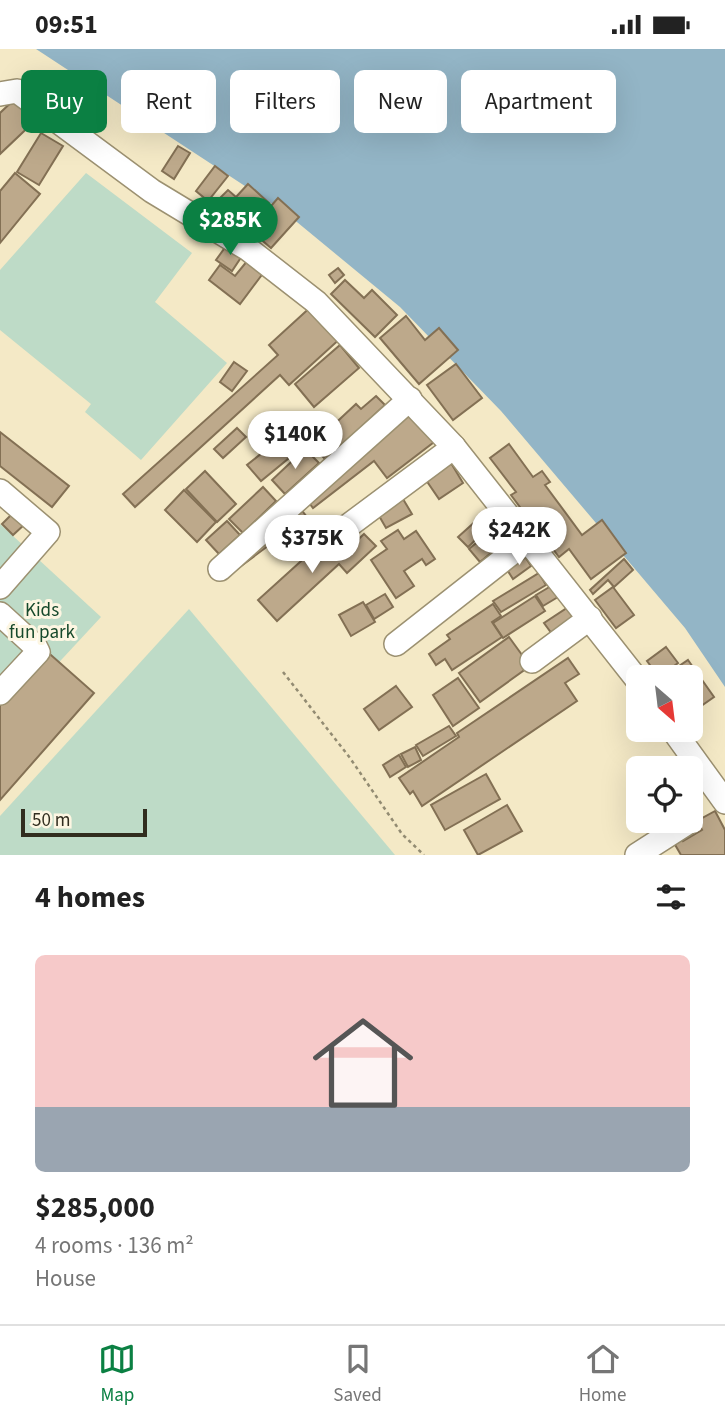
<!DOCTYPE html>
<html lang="en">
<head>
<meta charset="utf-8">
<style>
	:root { --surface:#fff; --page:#f2f2f2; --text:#222; --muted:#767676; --line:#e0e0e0; --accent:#0b8043 }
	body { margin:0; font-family:"Source Sans 3",sans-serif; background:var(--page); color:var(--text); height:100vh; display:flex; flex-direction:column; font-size:26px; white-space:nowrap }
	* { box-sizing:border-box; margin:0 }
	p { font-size:23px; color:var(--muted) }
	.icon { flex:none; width:38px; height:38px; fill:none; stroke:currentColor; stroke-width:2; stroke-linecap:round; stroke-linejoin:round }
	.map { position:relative; height:806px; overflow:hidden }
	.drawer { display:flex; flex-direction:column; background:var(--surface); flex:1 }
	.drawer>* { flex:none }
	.hud { position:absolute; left:21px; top:21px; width:684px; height:63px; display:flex; gap:14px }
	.needle { width:46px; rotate:152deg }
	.tools { position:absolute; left:626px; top:616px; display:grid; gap:14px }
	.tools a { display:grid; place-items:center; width:77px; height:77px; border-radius:10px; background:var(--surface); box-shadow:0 7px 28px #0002; font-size:35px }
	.scale { position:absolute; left:21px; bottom:18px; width:126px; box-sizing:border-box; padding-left:7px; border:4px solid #312d1f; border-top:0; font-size:19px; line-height:24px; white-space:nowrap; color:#312d1f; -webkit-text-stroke:5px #fdf6e2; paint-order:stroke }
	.price { position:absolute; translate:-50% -60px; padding:0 16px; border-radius:24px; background:#fff; color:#222; font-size:23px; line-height:46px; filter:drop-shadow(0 2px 4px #0008) }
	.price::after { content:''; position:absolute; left:50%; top:42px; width:21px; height:16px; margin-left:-10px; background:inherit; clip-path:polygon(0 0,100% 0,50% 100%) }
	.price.on { background:var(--accent); color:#fff }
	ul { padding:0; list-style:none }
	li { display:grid; align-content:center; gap:14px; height:371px; padding:0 35px }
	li+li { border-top:2px solid var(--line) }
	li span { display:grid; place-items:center; height:217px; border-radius:10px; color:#555 }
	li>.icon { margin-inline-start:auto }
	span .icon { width:126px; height:126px; fill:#fffc; stroke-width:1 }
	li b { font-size:30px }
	h2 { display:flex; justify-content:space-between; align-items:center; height:84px; padding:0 35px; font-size:30px }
	.chip { padding:0 24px; border-radius:10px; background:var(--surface); box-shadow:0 7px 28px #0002; font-size:24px; line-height:63px }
	.chip.on { background:var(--accent); color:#fff }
	.status { display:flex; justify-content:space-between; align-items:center; height:49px; padding:0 35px; background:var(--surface); direction:ltr }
	.status svg { height:19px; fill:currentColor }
	.dock { display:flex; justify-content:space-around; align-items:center; height:98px; border-top:2px solid var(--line); background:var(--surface); font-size:19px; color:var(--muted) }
	.dock a { display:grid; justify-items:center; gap:4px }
	.dock .on { color:var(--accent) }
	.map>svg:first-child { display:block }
	.green { fill:#bedbc7 }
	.water { fill:#93b5c6 }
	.building { fill:#bda98b; stroke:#837054; stroke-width:2 }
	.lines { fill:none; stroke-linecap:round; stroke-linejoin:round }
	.minor-casing { stroke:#9c9171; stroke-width:26 }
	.path { stroke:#928b72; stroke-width:2.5; stroke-dasharray:3.5 3.5; stroke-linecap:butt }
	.minor { stroke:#fff; stroke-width:23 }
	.labels { text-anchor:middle; stroke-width:6; stroke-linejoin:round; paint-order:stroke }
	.park-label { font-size:19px; fill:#16492b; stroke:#fdf6e2 }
</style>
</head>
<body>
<div class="status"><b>09:51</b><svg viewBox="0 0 49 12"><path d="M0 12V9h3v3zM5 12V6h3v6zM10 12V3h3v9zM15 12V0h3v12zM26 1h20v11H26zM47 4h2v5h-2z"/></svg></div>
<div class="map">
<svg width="725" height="806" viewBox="0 0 725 806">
	<rect width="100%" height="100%" fill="#f4e9c6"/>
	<!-- green -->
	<g class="green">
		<polygon points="86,124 192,204 155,253 227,314 141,411 85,363 91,355 0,281 0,221"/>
		<polygon points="0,475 101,568 0,677"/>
		<polygon points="189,560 395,806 0,806 0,767"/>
	</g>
	<!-- water -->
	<polygon class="water" points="36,0 725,0 725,638 685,579 501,362 400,258 286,164"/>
	<!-- building -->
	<g class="building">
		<polygon points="75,32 104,58 91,73 62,47"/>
		<polygon points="18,47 39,68 0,105 0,64"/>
		<polygon points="41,84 63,97 39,136 17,123"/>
		<polygon points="178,97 190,104 174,130 162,122"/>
		<polygon points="215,117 228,127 208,152 196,142"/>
		<polygon points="15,124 40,145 0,194 0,142"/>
		<polygon points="248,135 269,154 244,180 227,165 231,161 219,150 228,141 236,148"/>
		<polygon points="278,149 299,168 271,199 250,181"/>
		<polygon points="229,193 244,204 232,222 216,211"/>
		<polygon points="248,211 264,223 240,255 209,231 220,216 235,227"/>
		<polygon points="338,219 344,226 335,234 329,226"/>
		<polygon points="345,231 364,249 372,241 397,266 375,288 331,245"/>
		<polygon points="314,255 343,287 289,336 280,326 135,458 123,445 278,306 269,296"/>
		<polygon points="406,267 425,291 439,279 458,301 419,335 380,289"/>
		<polygon points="340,296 359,319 314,358 295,335"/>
		<polygon points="234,313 247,322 232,342 220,333"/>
		<polygon points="456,315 482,349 453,371 427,336"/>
		<polygon points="376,347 385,356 326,411 312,396 356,355 361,360"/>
		<polygon points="409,351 438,390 387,429 374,412 313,459 301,443"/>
		<polygon points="298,375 311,391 261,432 247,416"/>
		<polygon points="237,379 246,388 223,409 214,400"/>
		<polygon points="0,383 69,437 52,458 0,417"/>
		<polygon points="509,395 533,428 542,422 550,433 545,436 582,486 602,471 626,504 591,530 569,500 559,508 544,488 558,477 550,466 534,477 511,446 516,443 490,409"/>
		<polygon points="305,400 319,414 285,445 272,431"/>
		<polygon points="451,414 463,434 439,450 426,431"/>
		<polygon points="205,422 236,455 217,473 186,440"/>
		<polygon points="263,438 276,452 243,484 229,470"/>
		<polygon points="184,441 216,473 197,493 165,461"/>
		<polygon points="403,450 412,465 386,479 378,465"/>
		<polygon points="295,453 307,468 237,520 226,504"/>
		<polygon points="14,463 25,475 13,486 2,475"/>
		<polygon points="477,471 486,481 468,498 458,488"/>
		<polygon points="227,472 240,486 219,505 206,491"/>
		<polygon points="497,477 508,490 480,513 469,500"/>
		<polygon points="303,481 312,494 293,506 284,493"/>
		<polygon points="398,481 404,490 416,482 435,510 426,516 422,510 404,522 414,537 396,549 371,511 387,500 381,492"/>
		<polygon points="364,485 376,497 347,524 339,515 277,572 258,551 320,495 330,505 342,494 348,500"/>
		<polygon points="524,506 531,517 513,530 506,519"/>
		<polygon points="624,510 633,521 614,538 608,531 593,545 590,541"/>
		<polygon points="539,524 546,536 501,563 493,552"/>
		<polygon points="556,534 563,545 543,557 536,546"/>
		<polygon points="613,538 634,566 616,579 595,551"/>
		<polygon points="385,545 393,558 374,570 366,556"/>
		<polygon points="535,547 545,562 503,589 493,574"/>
		<polygon points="363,553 375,573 351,587 339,566"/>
		<polygon points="493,555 501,567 492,573 502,588 452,621 445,610 436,616 429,605 450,590 447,586"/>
		<polygon points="573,555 581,567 552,585 544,574"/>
		<polygon points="509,588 530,617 480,653 459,624"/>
		<polygon points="666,598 678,614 659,628 647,612"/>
		<polygon points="43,599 94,644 0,751 0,648"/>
		<polygon points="568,609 579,625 565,634 577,652 422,757 413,742 410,745 399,729 459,688 457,684"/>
		<polygon points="688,611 714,648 691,664 691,628 663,628"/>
		<polygon points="458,629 479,659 453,677 433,646"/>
		<polygon points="396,637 412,658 379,681 364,660"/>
		<polygon points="449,677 456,687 423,707 416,696"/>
		<polygon points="415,698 421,711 408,718 401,705"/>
		<polygon points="399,706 406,718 390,728 383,716"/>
		<polygon points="486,725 500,750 445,781 431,756"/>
		<polygon points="507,756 522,782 478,806 464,781"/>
		<polygon points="715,762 725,781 725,806 681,806 670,787 678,782 683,792 702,781 697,772"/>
	</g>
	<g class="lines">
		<defs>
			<g id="minor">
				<polyline points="0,45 17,42 152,142 248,200 316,253 454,398 639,633"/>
				<polyline points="0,442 48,483 0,538"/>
				<polyline points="317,500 454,398"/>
				<polyline points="220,520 410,350"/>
				<polyline points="0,565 35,597 38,603 0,644"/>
				<polyline points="396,595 527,492"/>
				<polyline points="532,612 590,569"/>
				<polyline points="673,681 725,753"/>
				<polyline points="637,806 690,772"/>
			</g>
		</defs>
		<!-- minor casing -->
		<use href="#minor" class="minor-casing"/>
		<!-- path -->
		<polyline class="path" points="283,623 350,709 402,785 424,806"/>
		<!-- minor -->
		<use href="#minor" class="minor"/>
	</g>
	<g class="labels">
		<!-- park labels -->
		<g class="park-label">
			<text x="42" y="567">Kids<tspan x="42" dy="22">fun park</tspan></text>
		</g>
	</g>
</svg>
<div class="tools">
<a><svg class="needle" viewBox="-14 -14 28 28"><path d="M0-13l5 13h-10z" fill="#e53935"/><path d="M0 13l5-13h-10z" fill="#767676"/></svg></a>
<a><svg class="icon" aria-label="locate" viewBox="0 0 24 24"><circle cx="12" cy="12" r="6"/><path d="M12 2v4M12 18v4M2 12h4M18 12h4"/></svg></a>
</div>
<div class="scale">50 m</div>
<b class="price on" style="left:230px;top:208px">$285K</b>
<b class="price" style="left:295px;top:422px">$140K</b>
<b class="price" style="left:519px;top:518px">$242K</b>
<b class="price" style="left:312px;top:526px">$375K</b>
<div class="hud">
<a class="chip on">Buy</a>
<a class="chip">Rent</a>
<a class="chip">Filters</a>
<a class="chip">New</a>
<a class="chip">Apartment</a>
</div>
</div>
<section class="drawer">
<h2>4 homes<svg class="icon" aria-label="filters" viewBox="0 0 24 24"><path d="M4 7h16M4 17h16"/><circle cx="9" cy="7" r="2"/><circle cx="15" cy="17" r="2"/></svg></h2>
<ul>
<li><span style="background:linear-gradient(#f6c9c9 70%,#9aa5b1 0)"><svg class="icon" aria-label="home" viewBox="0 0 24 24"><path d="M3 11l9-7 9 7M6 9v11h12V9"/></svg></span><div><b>$285,000</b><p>4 rooms · 136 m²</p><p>House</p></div></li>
</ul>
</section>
<nav class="dock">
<a class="on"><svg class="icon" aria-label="map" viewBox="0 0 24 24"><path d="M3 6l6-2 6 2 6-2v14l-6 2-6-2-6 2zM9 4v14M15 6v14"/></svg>Map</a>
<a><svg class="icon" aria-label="saved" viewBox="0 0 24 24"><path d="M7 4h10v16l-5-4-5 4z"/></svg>Saved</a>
<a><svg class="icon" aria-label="home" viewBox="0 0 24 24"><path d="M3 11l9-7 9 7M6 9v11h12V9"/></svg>Home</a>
</nav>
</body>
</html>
